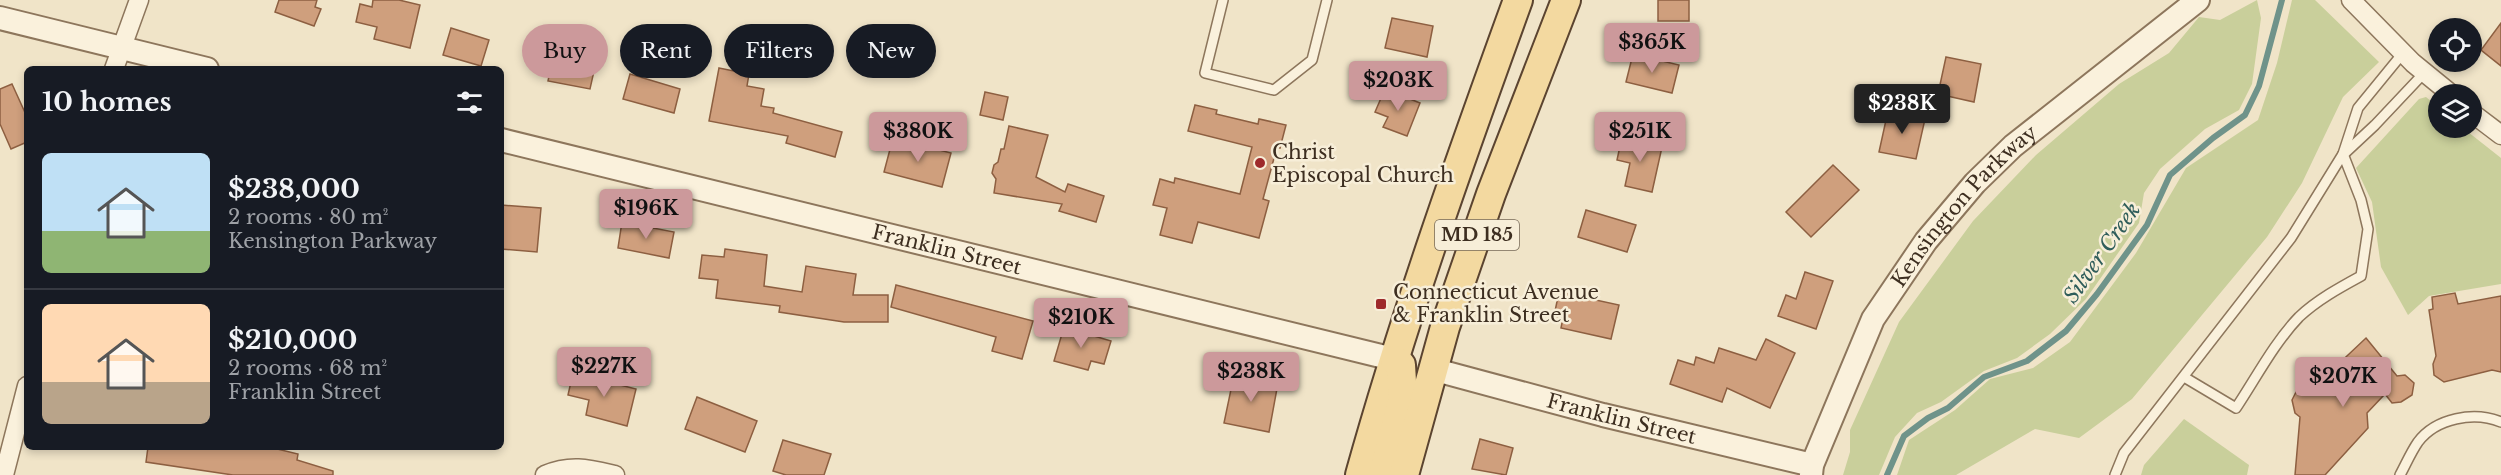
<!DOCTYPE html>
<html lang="en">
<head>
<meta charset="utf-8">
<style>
	:root { --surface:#171b24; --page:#242831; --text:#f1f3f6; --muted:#9ea1a6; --line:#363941; --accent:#cc999b }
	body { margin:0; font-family:"Libre Baskerville",serif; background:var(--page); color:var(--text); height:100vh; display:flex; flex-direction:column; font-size:22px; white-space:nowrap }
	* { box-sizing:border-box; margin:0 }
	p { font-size:20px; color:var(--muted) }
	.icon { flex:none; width:33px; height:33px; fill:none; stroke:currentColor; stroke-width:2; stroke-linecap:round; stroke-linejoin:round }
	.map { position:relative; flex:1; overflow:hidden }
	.panel { position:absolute; left:24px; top:66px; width:480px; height:384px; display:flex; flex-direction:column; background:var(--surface); border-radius:9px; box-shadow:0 3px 9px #0003 }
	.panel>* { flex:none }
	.top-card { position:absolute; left:522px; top:24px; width:570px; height:54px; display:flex; gap:12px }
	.buttons { position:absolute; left:2428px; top:18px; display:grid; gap:12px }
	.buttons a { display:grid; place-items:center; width:54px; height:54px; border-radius:50%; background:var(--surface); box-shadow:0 3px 9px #0003; font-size:30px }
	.price { position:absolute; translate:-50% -51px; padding:0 14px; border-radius:6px; background:var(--accent); color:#111; font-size:20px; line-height:39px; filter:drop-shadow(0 2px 3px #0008) }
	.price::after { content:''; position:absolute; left:50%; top:36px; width:18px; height:14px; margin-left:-9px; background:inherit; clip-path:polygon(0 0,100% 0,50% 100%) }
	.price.on { background:#222; color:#fff }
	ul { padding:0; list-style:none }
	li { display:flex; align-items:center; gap:18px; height:150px; padding:0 18px }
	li+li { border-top:2px solid var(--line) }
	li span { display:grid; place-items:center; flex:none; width:168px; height:120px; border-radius:9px; color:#555 }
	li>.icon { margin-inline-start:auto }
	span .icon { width:72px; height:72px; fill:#fffc; stroke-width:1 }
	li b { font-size:26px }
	h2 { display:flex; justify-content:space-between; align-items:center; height:72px; padding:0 18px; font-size:26px }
	.tag { padding:0 21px; border-radius:27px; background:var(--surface); box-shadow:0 3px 9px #0003; font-size:21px; line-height:54px }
	.tag.on { background:var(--accent); color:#111 }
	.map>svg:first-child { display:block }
	.green { fill:#c9cf9b }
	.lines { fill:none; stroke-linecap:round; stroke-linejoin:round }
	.stream { stroke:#6f938a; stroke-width:6 }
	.building { fill:#cf9f7d; stroke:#8d5f41; stroke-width:1.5 }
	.service-casing { stroke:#8d765c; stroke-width:12 }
	.minor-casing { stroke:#8d765c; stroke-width:21 }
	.tertiary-casing { stroke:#8d765c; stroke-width:26 }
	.primary-casing { stroke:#5b4430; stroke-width:32 }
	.service { stroke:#faf1dc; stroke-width:9 }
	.minor { stroke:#faf1dc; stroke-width:18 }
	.tertiary { stroke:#faf1dc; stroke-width:22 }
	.primary { stroke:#f3d9a0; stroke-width:28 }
	.poi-dot { fill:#9e2a2b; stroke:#f7eed8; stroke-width:2 }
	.labels { text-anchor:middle; stroke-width:5; stroke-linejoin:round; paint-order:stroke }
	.shield { fill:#f7eed8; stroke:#756857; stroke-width:1.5 }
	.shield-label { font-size:18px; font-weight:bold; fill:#3d2e20 }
	.poi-label { font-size:20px; fill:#3d2e20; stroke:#f7eed8; text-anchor:start }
	.street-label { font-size:20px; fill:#3d2e20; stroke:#f7eed8 }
	.water-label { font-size:21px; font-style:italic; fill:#2f5d5a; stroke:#f7eed8 }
</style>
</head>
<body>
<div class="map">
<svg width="2501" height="475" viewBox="0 0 2501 475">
	<rect width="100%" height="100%" fill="#f0e4c8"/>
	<!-- green -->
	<g class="green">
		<polygon points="2257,0 2261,18 2252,84 2239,110 2205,129 2160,169 2144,193 2139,223 2086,299 2050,334 2017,358 1984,371 1941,402 1917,413 1895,437 1879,475 1843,475 1850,452 1850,430 1899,322 1973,221 2036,155 2119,84 2169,53 2199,17 2220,20"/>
		<polygon points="2292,0 2315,0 2379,62 2343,97 2302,183 2267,237 2132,399 2079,438 2035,429 1956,475 1897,475 1909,440 1955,410 1990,379 2033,368 2070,342 2136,253 2186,168 2258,120 2277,63"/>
		<polygon points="2426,97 2439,108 2439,128 2463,128 2501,158 2501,284 2429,296 2408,315 2381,267 2372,202 2356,168 2419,99"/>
		<polygon points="2184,419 2249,465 2247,475 2141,475 2144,465"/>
	</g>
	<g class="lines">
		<!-- stream -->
		<polyline class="stream" points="1887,475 1904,436 1928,418 1948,408 1984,377 2027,361 2066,331 2097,294 2147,225 2170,175 2213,138 2245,115 2259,86 2282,0"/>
	</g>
	<!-- building -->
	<g class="building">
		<polygon points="279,0 317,0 315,7 321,9 314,26 275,12"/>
		<polygon points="373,0 399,0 420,5 410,48 374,39 377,27 356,22 360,4 372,7"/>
		<rect x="1658" y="0" width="31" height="21"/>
		<polygon points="1392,18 1433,26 1427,57 1385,48"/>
		<polygon points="2501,23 2501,66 2481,50"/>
		<polygon points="451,28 489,40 481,66 443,55"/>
		<polygon points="554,53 596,62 590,89 548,81"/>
		<polygon points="1633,54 1679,65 1672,93 1626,82"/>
		<polygon points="1946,57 1981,64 1974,102 1938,94"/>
		<polygon points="719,68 749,74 747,86 764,89 761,106 774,108 773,113 842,132 835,157 786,143 788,136 709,121"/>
		<polygon points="630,74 680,89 674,113 623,99"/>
		<polygon points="12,84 27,117 27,142 11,149 0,124 0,89"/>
		<polygon points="1385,89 1420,103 1407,136 1383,127 1388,117 1375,112"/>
		<polygon points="985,92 1008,97 1003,120 980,115"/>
		<polygon points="1195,105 1217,110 1216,114 1258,124 1259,119 1286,125 1280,148 1277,147 1263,199 1269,201 1259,238 1198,222 1192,243 1160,235 1167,208 1153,205 1160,179 1174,183 1175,178 1240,194 1252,147 1188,131"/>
		<polygon points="1888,111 1925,119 1916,159 1879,152"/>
		<polygon points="1009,126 1048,135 1036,177 1065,192 1068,184 1104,196 1096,222 1059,211 1062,204 994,193 996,179 992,173 994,165 998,162 1001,149 1004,149"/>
		<polygon points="1622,137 1662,147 1652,192 1625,186 1630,163 1617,160"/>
		<polygon points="893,138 951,153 942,187 884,172"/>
		<polygon points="1833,165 1859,190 1811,237 1786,212"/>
		<polygon points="501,205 541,208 537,252 501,249"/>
		<polygon points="1586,210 1636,225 1627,252 1578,237"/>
		<polygon points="622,222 674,232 669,258 618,248"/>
		<polygon points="725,249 767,255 764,286 802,292 806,266 856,274 853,295 888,295 888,322 844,322 779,312 780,306 716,298 718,280 699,278 702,255 724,257"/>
		<polygon points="1805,272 1833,281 1816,329 1778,316 1786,295 1796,299"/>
		<polygon points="896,285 1033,321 1022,359 992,351 996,337 891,307"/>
		<polygon points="1559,292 1619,305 1611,339 1561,328 1563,318 1554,316"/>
		<polygon points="2455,293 2458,304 2501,296 2501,372 2492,370 2444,382 2434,375 2433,364 2436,356 2429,310 2433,309 2432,297"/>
		<polygon points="1064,327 1111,341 1104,364 1091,361 1088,370 1054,361"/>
		<polygon points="2366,338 2397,376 2405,375 2414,383 2412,395 2401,402 2392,403 2385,394 2367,413 2368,428 2325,475 2295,475 2300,417 2295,413 2292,400 2297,390 2310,384 2314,387"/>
		<polygon points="1766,339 1795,353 1770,408 1727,388 1722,402 1670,384 1678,360 1694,365 1696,357 1714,363 1719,348 1756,360"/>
		<polygon points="573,373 636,389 627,426 586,415 589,400 568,395"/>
		<polygon points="1234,375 1278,383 1269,432 1224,423"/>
		<polygon points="697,397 757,421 745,452 685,429"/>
		<polygon points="1480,439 1513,448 1506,475 1472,469"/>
		<polygon points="783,440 831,454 824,475 786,475 773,471"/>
		<polygon points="148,447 269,447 298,454 297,460 333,471 333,475 233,475 146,462"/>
	</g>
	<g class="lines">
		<defs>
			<g id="service">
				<polyline points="1223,0 1205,73 1274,90 1312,60 1327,0"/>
				<polyline points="2345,153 2375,125 2425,72"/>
				<path d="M2184,377L2236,408C2256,378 2274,343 2299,317C2317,300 2339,288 2361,276L2368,229L2361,200L2343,154"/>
				<polyline points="2115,475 2124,453 2291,238 2343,154 2358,108 2403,53"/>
				<path d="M2400,475C2406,464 2411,452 2418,442C2436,418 2474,411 2501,422"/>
			</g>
			<g id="minor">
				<polyline points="2351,0 2413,63 2451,94"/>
				<polyline points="114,69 139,0"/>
				<polyline points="2472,113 2501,135"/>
				<polyline points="4,475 27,386"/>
				<path d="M545,475C571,464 589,469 615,475"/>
			</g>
			<g id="tertiary">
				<polyline points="0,18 207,69"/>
				<path id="s1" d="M501,140L1393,359"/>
				<path id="s2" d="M1432,369L1603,415L1812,465"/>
				<path id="s3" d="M1811,475L1812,465L1873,319L1926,241L1975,183L2013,146L2198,0"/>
			</g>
			<g id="primary">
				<path d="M1360,475C1405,314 1461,157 1518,0"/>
				<polyline points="1383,475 1403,398 1401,365 1395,360"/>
				<polyline points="1404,475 1445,327 1491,194 1566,0"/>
			</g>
		</defs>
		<!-- service casing -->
		<use href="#service" class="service-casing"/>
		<!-- minor casing -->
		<use href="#minor" class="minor-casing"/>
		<!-- tertiary casing -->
		<use href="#tertiary" class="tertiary-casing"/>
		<!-- primary casing -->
		<use href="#primary" class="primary-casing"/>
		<!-- service -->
		<use href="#service" class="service"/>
		<!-- minor -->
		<use href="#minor" class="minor"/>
		<!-- tertiary -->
		<use href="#tertiary" class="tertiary"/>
		<!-- primary -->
		<use href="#primary" class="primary"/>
	</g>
	<!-- markers -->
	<g class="poi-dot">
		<circle cx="1260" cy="163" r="6"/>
		<rect x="1375" y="298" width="12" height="12" rx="3"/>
	</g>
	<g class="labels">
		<!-- shield labels -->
		<rect class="shield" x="1435" y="220" width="84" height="30" rx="4.5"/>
		<g class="shield-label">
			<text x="1477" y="241">MD 185</text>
		</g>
		<!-- poi labels -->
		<g class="poi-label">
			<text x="1272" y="159">Christ<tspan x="1272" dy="23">Episcopal Church</tspan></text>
			<text x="1393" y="299">Connecticut Avenue<tspan x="1393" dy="23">&amp; Franklin Street</tspan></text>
		</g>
		<!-- street labels -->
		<g class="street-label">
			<text dy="7" stroke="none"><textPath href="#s3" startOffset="314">Kensington Parkway</textPath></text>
			<text dy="7" stroke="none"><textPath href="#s1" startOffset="459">Franklin Street</textPath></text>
			<text dy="7" stroke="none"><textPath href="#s2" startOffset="196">Franklin Street</textPath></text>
		</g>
		<!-- water labels -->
		<g class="water-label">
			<text transform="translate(2102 253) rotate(-55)" y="7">Silver Creek</text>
		</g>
	</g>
</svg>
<div class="buttons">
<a><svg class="icon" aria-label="locate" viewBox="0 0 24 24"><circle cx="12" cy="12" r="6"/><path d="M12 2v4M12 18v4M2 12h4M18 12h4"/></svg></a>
<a><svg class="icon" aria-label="layers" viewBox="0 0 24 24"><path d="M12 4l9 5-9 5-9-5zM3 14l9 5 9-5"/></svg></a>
</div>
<b class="price" style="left:1652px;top:74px">$365K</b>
<b class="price" style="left:1398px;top:112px">$203K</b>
<b class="price on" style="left:1902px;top:135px">$238K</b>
<b class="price" style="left:918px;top:163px">$380K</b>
<b class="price" style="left:1640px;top:163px">$251K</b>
<b class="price" style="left:646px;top:240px">$196K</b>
<b class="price" style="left:1081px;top:349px">$210K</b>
<b class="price" style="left:604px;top:398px">$227K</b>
<b class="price" style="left:1251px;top:403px">$238K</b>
<b class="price" style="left:2343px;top:408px">$207K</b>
<div class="top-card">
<a class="tag on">Buy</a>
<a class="tag">Rent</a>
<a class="tag">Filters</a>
<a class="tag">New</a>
</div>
<section class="panel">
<h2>10 homes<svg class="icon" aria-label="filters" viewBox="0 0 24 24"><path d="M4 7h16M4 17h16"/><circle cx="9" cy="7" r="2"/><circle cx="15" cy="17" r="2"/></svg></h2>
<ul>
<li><span style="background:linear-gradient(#bfe0f5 65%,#8fb573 0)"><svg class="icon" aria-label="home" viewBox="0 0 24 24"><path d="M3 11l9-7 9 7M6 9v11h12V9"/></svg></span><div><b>$238,000</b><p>2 rooms · 80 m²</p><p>Kensington Parkway</p></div></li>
<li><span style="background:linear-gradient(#ffd9b3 65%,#b9a48a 0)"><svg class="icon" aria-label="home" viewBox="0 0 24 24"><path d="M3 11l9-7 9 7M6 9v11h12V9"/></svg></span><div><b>$210,000</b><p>2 rooms · 68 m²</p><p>Franklin Street</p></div></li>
</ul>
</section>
</div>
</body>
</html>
